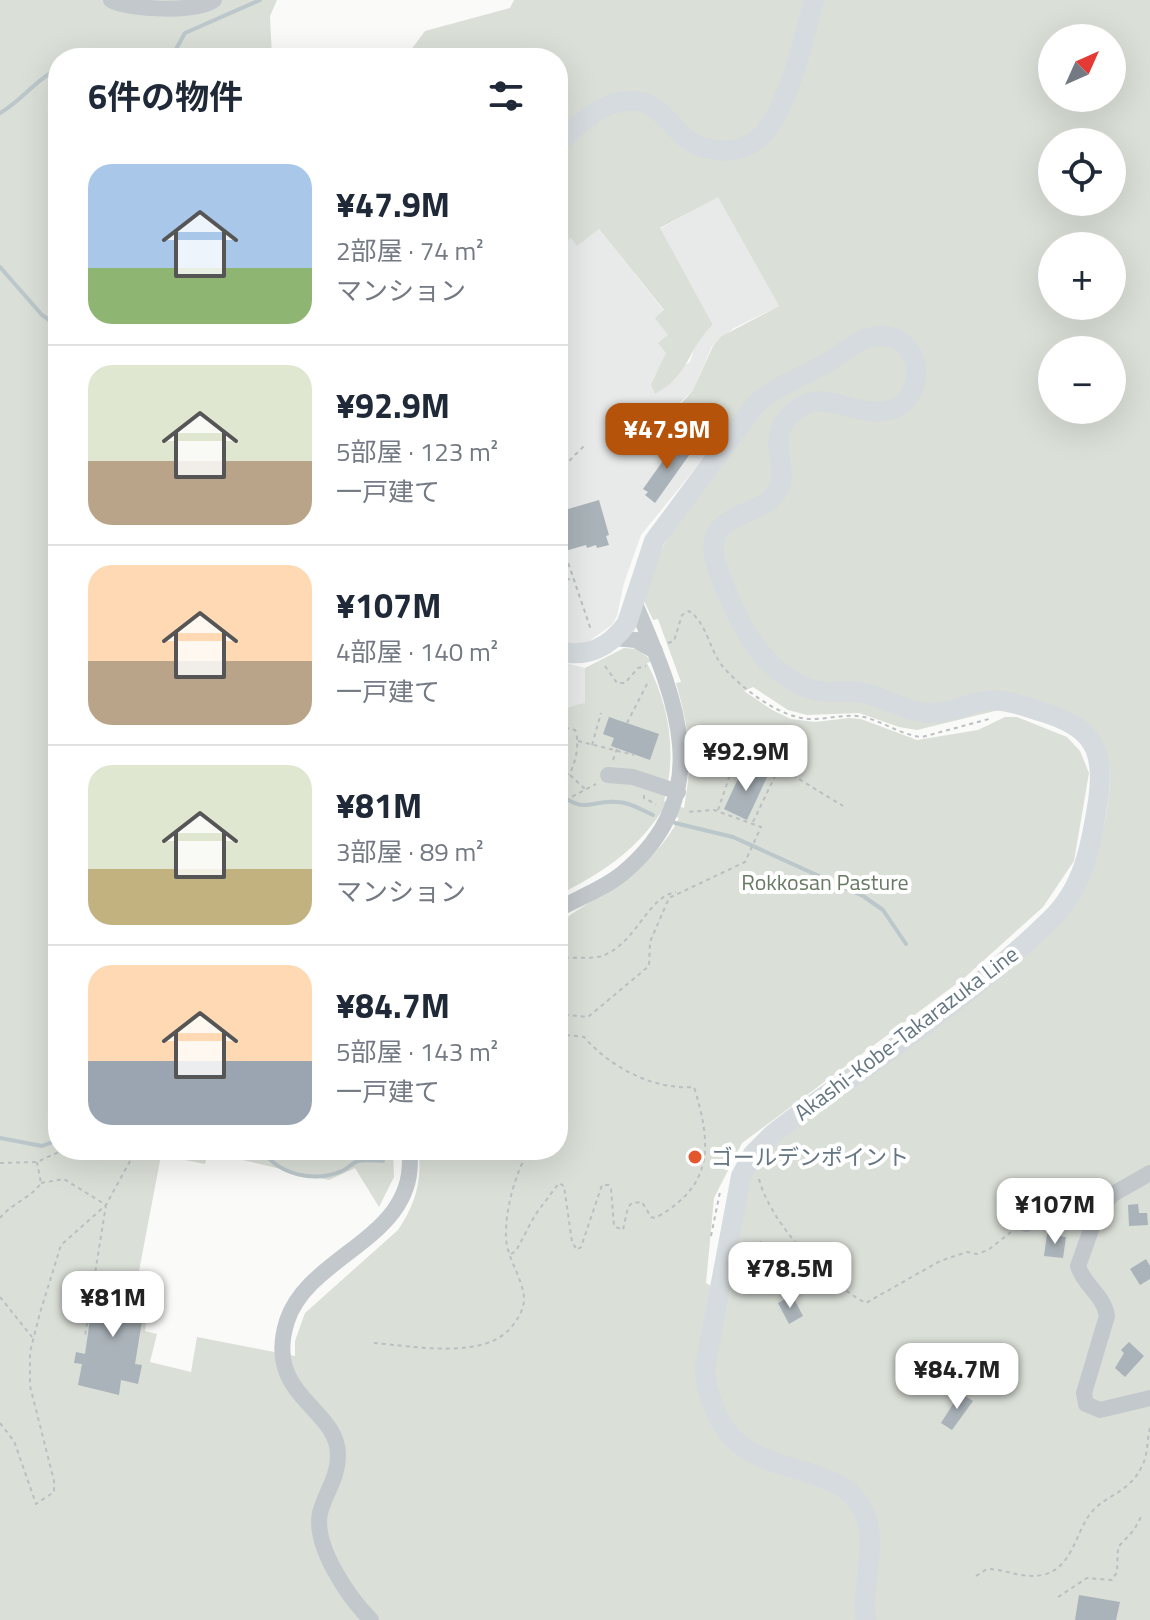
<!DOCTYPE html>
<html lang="ja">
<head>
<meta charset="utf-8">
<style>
	:root { --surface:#fff; --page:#f6f6f7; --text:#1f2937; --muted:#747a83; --line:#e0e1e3; --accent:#b45309 }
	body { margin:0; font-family:"Titillium Web","Noto Sans JP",sans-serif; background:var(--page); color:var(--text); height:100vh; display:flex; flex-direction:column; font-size:30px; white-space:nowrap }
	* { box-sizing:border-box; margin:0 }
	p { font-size:26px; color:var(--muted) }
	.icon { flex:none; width:44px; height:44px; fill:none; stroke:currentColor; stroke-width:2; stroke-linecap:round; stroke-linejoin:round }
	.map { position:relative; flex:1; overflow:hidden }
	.side { position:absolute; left:48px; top:48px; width:520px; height:1112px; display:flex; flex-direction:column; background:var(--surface); border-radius:32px; box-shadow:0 8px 32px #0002 }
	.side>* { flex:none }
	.needle { width:52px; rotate:45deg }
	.fabs { position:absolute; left:1038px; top:24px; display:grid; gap:16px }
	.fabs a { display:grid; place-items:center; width:88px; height:88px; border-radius:50%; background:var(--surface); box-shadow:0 8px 32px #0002; font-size:40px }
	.price { position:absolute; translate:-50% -68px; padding:0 18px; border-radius:16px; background:#fff; color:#222; font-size:26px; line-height:52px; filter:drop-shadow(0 2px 4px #0008) }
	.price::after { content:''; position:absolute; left:50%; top:48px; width:24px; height:18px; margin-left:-12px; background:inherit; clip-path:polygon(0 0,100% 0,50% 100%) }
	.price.on { background:var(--accent); color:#fff }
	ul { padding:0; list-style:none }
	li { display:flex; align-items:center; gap:24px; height:200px; padding:0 40px }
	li+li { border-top:2px solid var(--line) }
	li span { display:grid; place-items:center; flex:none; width:224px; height:160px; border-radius:24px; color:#555 }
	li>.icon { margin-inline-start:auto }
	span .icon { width:96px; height:96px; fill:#fffc; stroke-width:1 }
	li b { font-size:34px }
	h2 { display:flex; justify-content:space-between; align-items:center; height:96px; padding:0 40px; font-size:34px }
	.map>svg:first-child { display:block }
	.built { fill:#e8e9e9 }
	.green { fill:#dadfd7; fill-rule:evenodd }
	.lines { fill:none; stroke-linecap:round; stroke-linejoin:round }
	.stream { stroke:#bbc7cb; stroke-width:4 }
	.building { fill:#aab3b9 }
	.path { stroke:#bbbfc2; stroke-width:2; stroke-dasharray:4 4; stroke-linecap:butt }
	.minor { stroke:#c3c8cc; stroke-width:16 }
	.major { stroke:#d6dbdf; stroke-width:20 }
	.poi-dot { fill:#e4572e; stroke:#fff; stroke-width:3 }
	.labels { text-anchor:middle; stroke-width:8; stroke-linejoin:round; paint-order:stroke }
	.park-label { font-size:22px; fill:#687a64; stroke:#fff }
	.street-label { font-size:22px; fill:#657683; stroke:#fff }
	.poi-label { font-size:22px; fill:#657683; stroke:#fff; text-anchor:start }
</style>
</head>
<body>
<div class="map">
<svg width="1150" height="1620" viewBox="0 0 1150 1620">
	<rect width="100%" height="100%" fill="#fafaf8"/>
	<!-- built -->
	<g class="built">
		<polygon points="718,196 779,306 734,328 712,346 693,390 669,413 707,454 641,535 624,583 617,616 612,625 585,644 558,643 558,248 571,238 578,245 599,229 664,311 668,335 667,353 651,383 690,362 696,343 713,325 660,229"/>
		<polygon points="558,661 585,668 585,704 569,707 558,717"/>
	</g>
	<!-- green -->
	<g class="green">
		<path d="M0,0H277L270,16L272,58H58V1150H162L139,1271L141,1284L151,1286L145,1331L157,1334L150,1362L191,1372L197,1337L295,1356V1341L305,1313L398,1230C415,1205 423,1180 418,1150H558V924C602,891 653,870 679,818L661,812C636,851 599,875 558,895V717L569,707L585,703V668L624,648L638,649L652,661L647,663C670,707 677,753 664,801L684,808C693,758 690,732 676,683L681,682L658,619L653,620L644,601L660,551L679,522L707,454L669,413L682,403L693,390L713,346L722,336L779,306L718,197L660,228L713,325C687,349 690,375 655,394L651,384L666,353L658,343L668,335L655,318L664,310L599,229L577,246L571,238L558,248V58H405L425,31L510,8L514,0H1150V1620H0ZM1052,38H1112V98H1052ZM1052,142H1112V202H1052ZM1052,246H1112V306H1052ZM1052,350H1112V410H1052ZM753,687L788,710L807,715L859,713L899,727L917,730L1003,709L1099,739C1103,748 1108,757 1109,768C1114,803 1092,882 1072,910L774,1143L747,1178L721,1292L706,1283L714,1198L742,1143L963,979L1043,907L1074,861L1089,773L1080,751L1067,737L1017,717H1005L978,730L917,740L861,719L849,718L815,722L791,719L772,710L744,691Z"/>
		<polygon points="187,1150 393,1150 394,1177 379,1207 355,1168 329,1180 208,1152 205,1164 185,1160"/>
	</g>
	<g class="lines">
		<!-- stream -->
		<g class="stream">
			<polyline points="171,58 185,33 260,0"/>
			<path d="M0,113C20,102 32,84 52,72L58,73"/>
			<polyline points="0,267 42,315 58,326"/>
			<path d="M558,793C587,815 588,800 617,802C629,802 642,810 653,815"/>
			<polyline points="675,823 733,837 863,896 883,910 906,944"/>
			<polyline points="0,1138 42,1146 58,1140"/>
			<path d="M262,1150C279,1175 314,1183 342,1171C347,1169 352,1163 358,1161C365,1159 376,1161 383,1161"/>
		</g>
	</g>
	<!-- building -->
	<g class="building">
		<polygon points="677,441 692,451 655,503 645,495 648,492 643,489"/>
		<polygon points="599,500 609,535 606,536 609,545 597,548 596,545 587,548 586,545 558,553 558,512"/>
		<polygon points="609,717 659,734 650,760 611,746 614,738 603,734"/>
		<polygon points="744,766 767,777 747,820 724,809"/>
		<polygon points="1138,1204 1139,1213 1147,1213 1148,1225 1129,1226 1128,1205"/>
		<polygon points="1047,1234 1066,1237 1063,1258 1044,1256"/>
		<polygon points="761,1241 776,1263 764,1271 750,1258 754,1256 749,1249"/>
		<polygon points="1146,1259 1150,1266 1150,1279 1140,1285 1130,1269"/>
		<polygon points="106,1283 147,1290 135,1364 142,1365 138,1384 121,1380 119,1395 78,1385 82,1364 74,1363 76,1352 85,1354 95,1285 105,1287"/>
		<polygon points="792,1295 803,1316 789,1324 778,1303"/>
		<polygon points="1129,1342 1144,1356 1125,1377 1115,1368 1124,1353 1121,1350"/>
		<polygon points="960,1393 973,1401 952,1430 941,1423"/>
		<polygon points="1079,1595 1120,1602 1116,1620 1075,1620"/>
	</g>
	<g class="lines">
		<!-- path -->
		<g class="path">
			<polyline points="558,472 584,446"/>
			<polyline points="558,533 591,630"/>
			<polyline points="558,577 572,580"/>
			<path d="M668,643L674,641L682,615L689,611C708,624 709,651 724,668C744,690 778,716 808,719C827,720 845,713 864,717C884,722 901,735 922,737L989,719"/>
			<polyline points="605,666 617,683 625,683 638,668 646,666"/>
			<polyline points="627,723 648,682"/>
			<path d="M558,732L567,728L575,730C580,741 576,764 569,774L558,775"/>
			<polyline points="578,741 634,755"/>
			<polyline points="592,745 601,713"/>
			<polyline points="613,760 617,749"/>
			<polyline points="570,775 586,790"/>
			<polyline points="644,795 644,798 656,804"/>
			<polyline points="558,804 596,784"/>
			<polyline points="718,810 735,760 794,776 843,806"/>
			<polyline points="753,822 776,774"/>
			<path d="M565,958C576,957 593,959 602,956C637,943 647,897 676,892"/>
			<polyline points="558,1020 568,1015 588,1017 649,966 650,942 669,898 745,862 761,827 714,810 686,812"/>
			<polyline points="558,1093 560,1109 558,1114"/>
			<polyline points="0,1163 37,1162 63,1150"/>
			<path d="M759,1179C770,1222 826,1283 866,1303L940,1261L967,1252L977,1254L988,1250L1011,1232"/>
			<polyline points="41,1183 64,1179 106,1205 85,1336"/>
			<path d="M0,1218C11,1204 32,1197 41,1183L37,1162"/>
			<polyline points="711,1236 720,1192"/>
			<path d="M511,1254L516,1251L535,1215L559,1183L564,1186L572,1242L577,1250L581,1247L602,1185H609L611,1189L614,1226L623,1230L628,1207L632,1203L642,1202L651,1217L655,1218C714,1186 712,1145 694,1087C653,1090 610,1067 584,1037L558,1034"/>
			<polyline points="0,1297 32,1337"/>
			<path d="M374,1343C414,1346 487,1361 513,1325C519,1317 525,1307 524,1297C522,1277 507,1258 506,1238C505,1210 515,1174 529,1150"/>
			<polyline points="0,1423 14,1441 36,1504 54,1492 54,1481 30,1386 30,1352 40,1313 61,1245 106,1205 136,1150"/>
			<path d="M976,1576L987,1569C1005,1569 1022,1579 1042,1575C1072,1569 1075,1534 1090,1514C1105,1494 1130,1494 1143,1464C1148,1453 1147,1439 1150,1428"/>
			<polyline points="1058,1597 1087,1578 1112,1580 1117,1572 1118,1547 1134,1530 1142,1515"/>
		</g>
		<!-- minor -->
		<g class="minor">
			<path d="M111,0C129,10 197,13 214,0"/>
			<polyline points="614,638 636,640 655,651"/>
			<polyline points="608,775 633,777 678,792"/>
			<path d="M558,909C579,898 605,888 623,873C720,792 674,695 633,599"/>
			<path d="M1150,1173L1113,1194L1099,1208L1078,1266C1084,1286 1104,1295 1107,1316L1084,1393L1086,1404L1100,1410L1150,1398"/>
			<polyline points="1026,1224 1053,1213 1104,1201"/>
			<path d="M371,1620C349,1598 313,1546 320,1513C325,1493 338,1478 338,1456C339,1407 263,1397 287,1321C309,1253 421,1238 409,1150"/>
		</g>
		<!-- major -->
		<g class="major">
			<path d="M558,145C577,124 609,94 641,102C666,108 677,138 699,146C716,152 736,153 752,143C786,124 804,37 814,0"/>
			<path d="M558,650C586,660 611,646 627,623L654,541L755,405C776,385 803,377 828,362C842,354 852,343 868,338C875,336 883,335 891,337C928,349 923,405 885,411C859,416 825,392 802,406C758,432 792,464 778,490C760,522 694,508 719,573C737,619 757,666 805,687C823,695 841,690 859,692C885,696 907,714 933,713C952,713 968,703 986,701C1005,699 1021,705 1039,711C1091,726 1106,747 1098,801C1091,845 1084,888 1050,920C996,973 935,1019 874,1062C840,1086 805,1108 773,1134L753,1154L741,1176L705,1368C705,1383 709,1396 715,1410C744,1484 835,1455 863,1510C880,1543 860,1585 866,1620"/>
		</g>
	</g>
	<!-- markers -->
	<circle class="poi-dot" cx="695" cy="1157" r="8"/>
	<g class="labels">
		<!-- park labels -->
		<g class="park-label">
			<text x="825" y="890">Rokkosan Pasture</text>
		</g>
		<!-- street labels -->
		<g class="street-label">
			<text transform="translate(906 1033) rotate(-37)" y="8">Akashi-Kobe-Takarazuka Line</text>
		</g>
		<!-- poi labels -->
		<g class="poi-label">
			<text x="711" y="1165">ゴールデンポイント</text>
		</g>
	</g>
</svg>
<div class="fabs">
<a><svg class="needle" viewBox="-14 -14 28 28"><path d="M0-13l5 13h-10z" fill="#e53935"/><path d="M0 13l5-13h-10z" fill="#747a83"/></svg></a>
<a><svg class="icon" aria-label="locate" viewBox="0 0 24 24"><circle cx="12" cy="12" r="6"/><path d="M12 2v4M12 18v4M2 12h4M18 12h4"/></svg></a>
<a>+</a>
<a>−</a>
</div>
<b class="price on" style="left:667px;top:471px">¥47.9M</b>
<b class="price" style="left:746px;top:793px">¥92.9M</b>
<b class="price" style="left:1055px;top:1246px">¥107M</b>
<b class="price" style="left:790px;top:1310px">¥78.5M</b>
<b class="price" style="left:113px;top:1339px">¥81M</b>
<b class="price" style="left:957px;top:1411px">¥84.7M</b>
<section class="side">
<h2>6件の物件<svg class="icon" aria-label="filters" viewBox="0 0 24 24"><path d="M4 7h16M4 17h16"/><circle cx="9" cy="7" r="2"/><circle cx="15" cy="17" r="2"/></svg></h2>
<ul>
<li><span style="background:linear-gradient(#a9c7e8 65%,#8fb573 0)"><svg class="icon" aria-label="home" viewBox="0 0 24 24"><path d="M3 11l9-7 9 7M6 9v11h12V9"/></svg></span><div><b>¥47.9M</b><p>2部屋 · 74 m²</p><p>マンション</p></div></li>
<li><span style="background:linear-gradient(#dfe7d0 60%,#b9a48a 0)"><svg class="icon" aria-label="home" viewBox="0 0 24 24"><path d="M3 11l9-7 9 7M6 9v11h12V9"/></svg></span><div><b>¥92.9M</b><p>5部屋 · 123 m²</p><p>一戸建て</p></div></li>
<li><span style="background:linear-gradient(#ffd9b3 60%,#b9a48a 0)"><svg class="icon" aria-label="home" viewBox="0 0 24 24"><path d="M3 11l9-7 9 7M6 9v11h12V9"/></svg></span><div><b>¥107M</b><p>4部屋 · 140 m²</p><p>一戸建て</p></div></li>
<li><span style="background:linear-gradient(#dfe7d0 65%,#c2b280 0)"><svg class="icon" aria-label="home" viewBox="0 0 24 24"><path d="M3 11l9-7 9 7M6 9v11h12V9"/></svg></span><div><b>¥81M</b><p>3部屋 · 89 m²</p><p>マンション</p></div></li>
<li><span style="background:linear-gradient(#ffd9b3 60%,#9aa5b1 0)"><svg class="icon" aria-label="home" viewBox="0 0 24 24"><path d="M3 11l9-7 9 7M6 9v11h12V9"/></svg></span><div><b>¥84.7M</b><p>5部屋 · 143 m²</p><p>一戸建て</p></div></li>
</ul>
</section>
</div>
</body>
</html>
